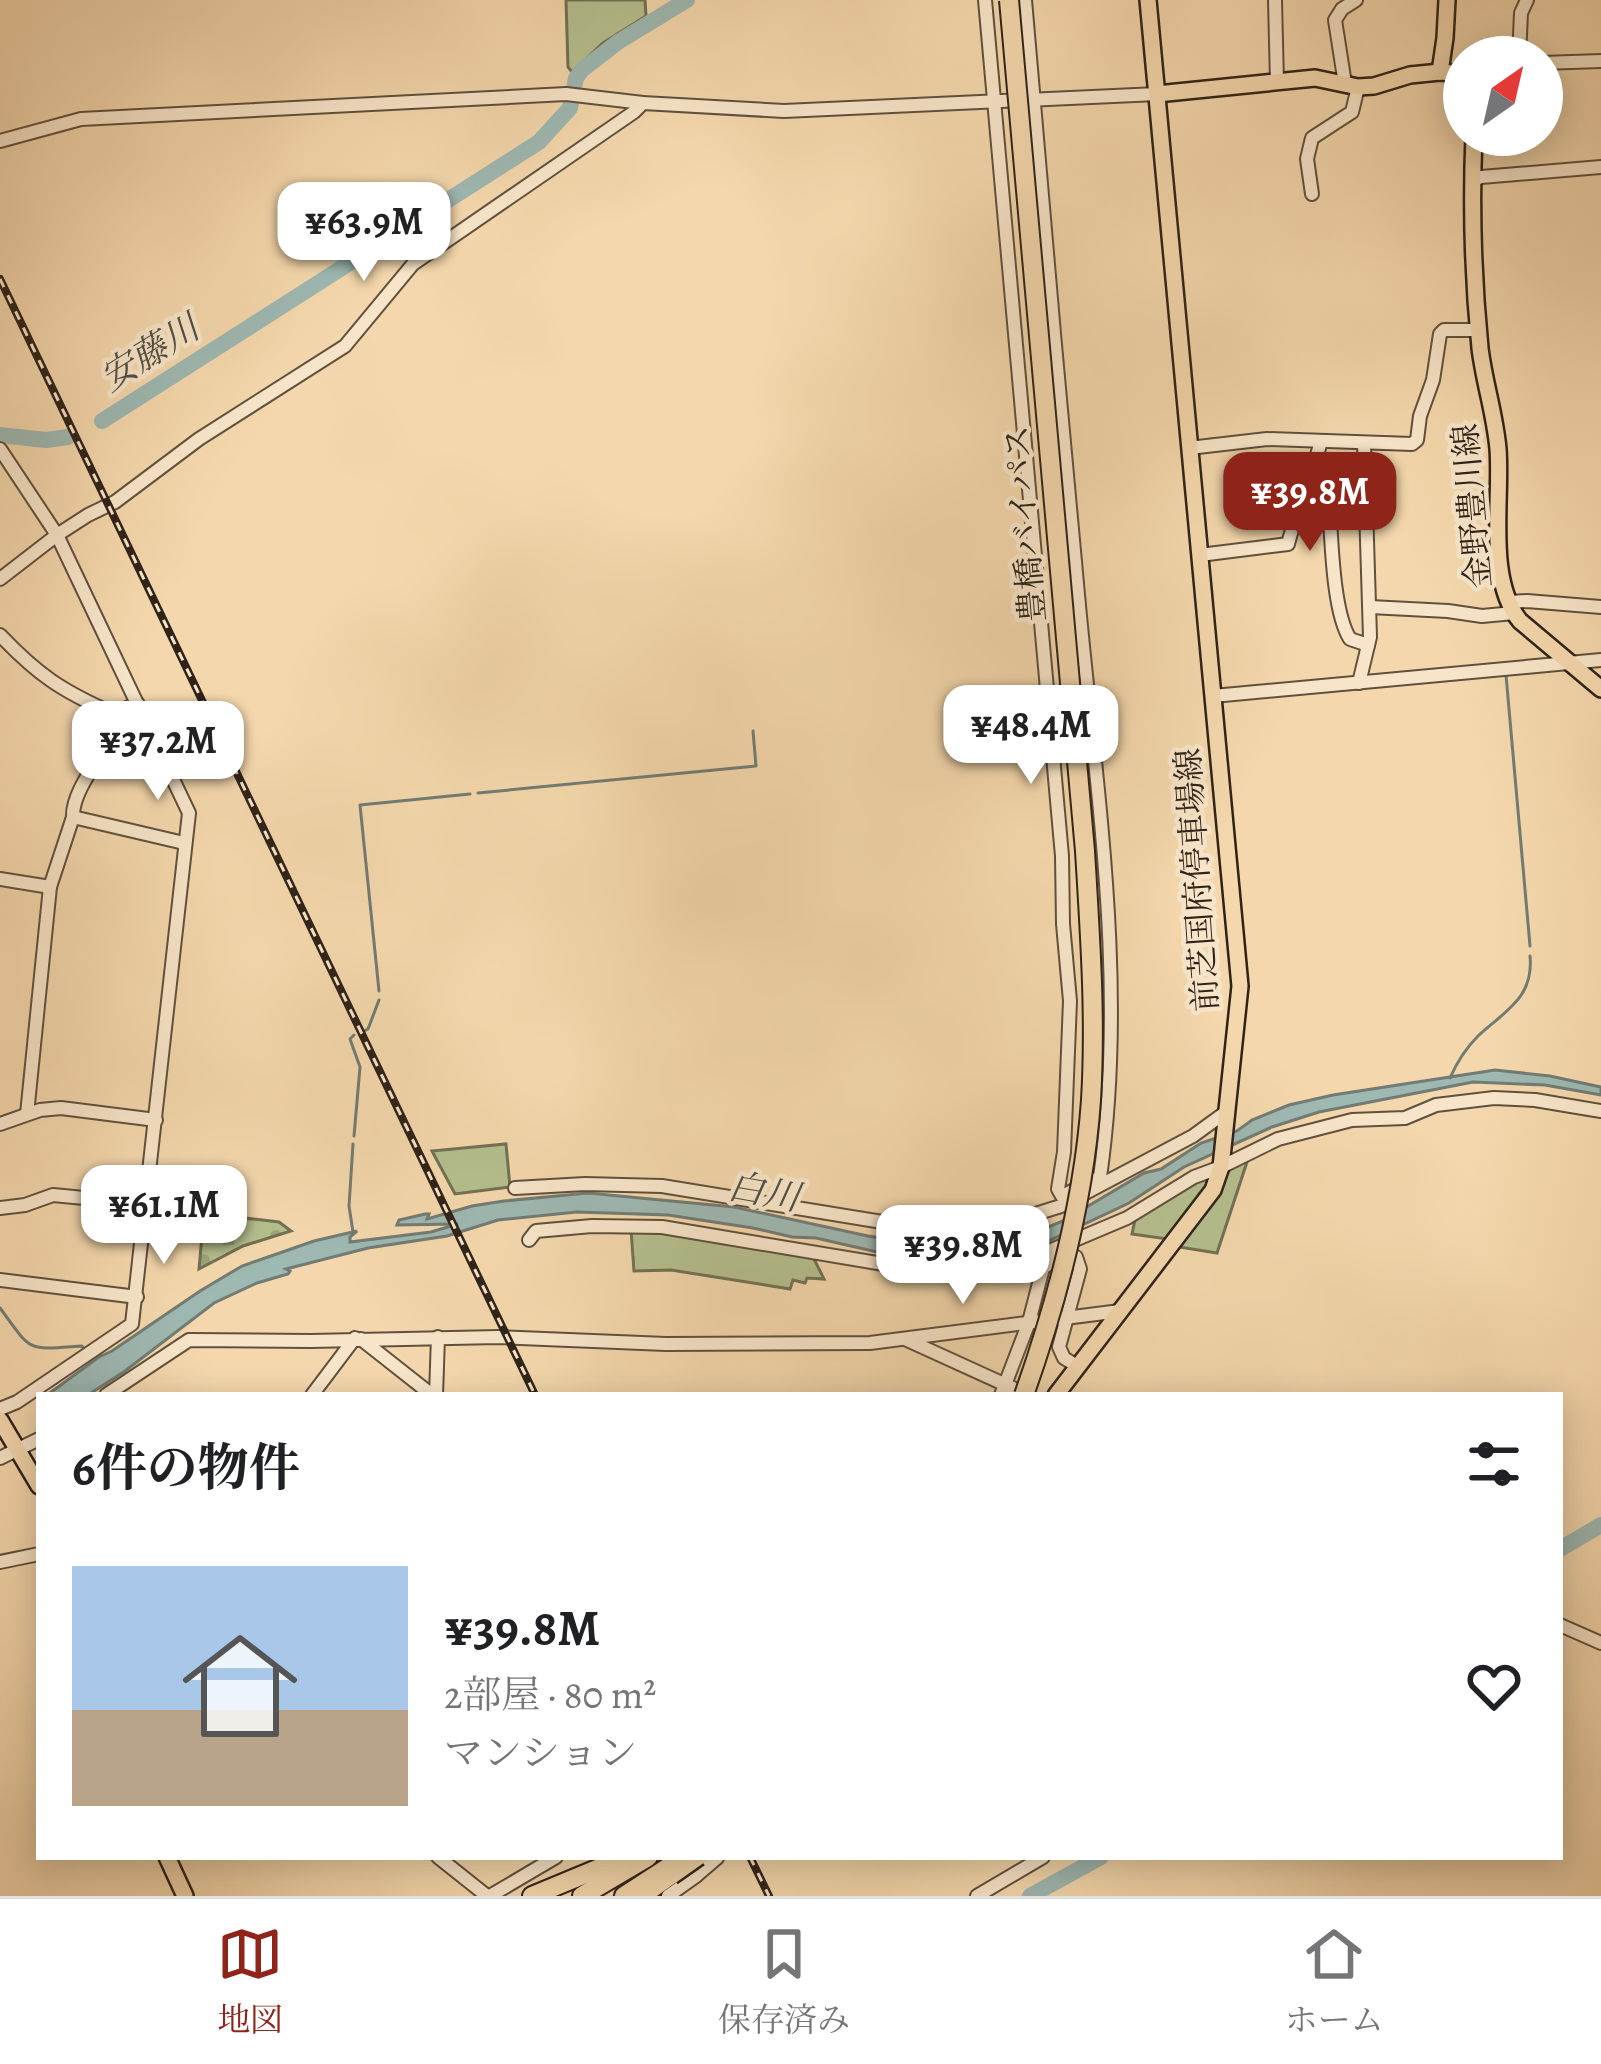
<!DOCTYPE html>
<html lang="ja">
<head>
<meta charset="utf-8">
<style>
	:root { --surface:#fff; --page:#f6f6f6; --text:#202124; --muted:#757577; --line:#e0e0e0; --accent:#8f2418 }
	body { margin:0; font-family:Alegreya,"Noto Serif JP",serif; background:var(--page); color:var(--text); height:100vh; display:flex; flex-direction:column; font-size:45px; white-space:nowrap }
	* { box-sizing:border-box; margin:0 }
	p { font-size:39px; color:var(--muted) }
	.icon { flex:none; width:66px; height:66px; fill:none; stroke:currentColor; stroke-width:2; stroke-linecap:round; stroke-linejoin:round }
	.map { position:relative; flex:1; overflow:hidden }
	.side { position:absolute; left:36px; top:1392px; width:1527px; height:468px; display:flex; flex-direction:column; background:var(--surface); border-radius:0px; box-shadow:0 6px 30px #0003 }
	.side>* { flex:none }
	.needle { width:78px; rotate:34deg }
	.tools { position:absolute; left:1443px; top:36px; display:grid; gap:24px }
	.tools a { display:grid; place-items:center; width:120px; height:120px; border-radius:50%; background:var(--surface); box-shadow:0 6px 30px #0003; font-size:60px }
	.price { position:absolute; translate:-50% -102px; padding:0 27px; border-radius:24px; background:#fff; color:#222; font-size:39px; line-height:78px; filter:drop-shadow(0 3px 6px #0008) }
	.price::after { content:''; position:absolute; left:50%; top:72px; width:36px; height:27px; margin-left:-18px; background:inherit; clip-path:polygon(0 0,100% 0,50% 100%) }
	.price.current { background:var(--accent); color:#fff }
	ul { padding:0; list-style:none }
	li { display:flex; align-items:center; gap:36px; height:300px; padding:0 36px }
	li span { display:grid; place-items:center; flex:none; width:336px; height:240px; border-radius:0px; color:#555 }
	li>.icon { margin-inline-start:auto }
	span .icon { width:144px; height:144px; fill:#fffc; stroke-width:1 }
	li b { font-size:51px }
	h2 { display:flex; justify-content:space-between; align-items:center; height:144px; padding:0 36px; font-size:51px }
	.menu { display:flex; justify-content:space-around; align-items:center; height:168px; border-top:3px solid var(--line); background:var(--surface); font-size:33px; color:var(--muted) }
	.menu a { display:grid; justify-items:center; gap:6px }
	.menu .current { color:var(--accent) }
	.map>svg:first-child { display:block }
	.grass { fill:#b5bf8e; stroke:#727153; stroke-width:3 }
	.cemetery { fill:url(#cemetery-stones); stroke:#727153; stroke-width:3 }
	.water { fill:#9eb8b2; stroke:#727c74; stroke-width:3 }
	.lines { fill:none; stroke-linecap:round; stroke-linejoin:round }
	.stream { stroke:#727c74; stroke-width:3 }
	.river { stroke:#9eb8b2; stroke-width:16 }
	.minor-casing { stroke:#60503d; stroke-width:16 }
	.major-casing { stroke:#2f2318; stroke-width:20 }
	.highway-casing { stroke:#2f2318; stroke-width:22 }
	.minor { stroke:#f8e5c9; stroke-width:12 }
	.major { stroke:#f4d7ac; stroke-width:15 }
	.highway { stroke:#f4d7ac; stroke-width:18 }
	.rail-casing { stroke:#2f2318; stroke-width:8 }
	.rail { stroke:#f8e5c9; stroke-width:3; stroke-dasharray:9; stroke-linecap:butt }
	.major-bridge-casing { stroke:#2f2318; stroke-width:20; stroke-linecap:butt }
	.highway-bridge-casing { stroke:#2f2318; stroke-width:22; stroke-linecap:butt }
	.major-bridge { stroke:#f4d7ac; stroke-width:15 }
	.highway-bridge { stroke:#f4d7ac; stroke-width:18 }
	.labels { text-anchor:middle; stroke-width:9; stroke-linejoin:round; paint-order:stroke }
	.street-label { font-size:33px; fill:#2f2318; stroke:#f8e5c9 }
	.water-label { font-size:36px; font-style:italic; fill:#505046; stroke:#f8e5c9 }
</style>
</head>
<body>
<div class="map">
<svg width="1601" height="1896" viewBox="0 0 1601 1896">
	<defs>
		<pattern id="cemetery-stones" width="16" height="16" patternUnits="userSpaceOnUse" patternTransform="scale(3)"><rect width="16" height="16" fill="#b5bf8e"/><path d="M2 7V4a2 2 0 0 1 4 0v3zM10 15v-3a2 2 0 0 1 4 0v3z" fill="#9ca47a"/></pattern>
	</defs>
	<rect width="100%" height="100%" fill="#f4d7ac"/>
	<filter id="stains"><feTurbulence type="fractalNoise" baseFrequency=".00167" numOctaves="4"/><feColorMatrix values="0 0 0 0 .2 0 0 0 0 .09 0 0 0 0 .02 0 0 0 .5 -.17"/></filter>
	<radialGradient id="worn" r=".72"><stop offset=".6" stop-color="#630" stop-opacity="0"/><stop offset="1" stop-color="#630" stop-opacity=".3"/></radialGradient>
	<!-- grass -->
	<g class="grass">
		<polygon points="566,0 645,0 646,16 603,43 572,72 568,67"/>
		<polygon points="506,1144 510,1187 455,1194 432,1151"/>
		<polygon points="1245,1161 1247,1162 1217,1253 1179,1247 1219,1193 1227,1167"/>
		<polygon points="1210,1173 1205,1190 1167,1239 1132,1234 1135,1220"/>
		<polygon points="631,1230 683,1234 812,1255 824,1279 807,1278 805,1283 793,1280 790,1289 671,1270 634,1271"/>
	</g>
	<!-- cemetery -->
	<polygon class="cemetery" points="204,1213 279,1222 291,1231 243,1246 199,1269"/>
	<!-- water -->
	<polygon class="water" points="1495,1070 1550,1076 1601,1087 1601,1095 1545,1085 1473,1082 1319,1112 1272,1127 1184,1167 1129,1203 1042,1244 983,1255 890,1255 816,1238 792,1237 753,1228 668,1215 577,1212 498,1220 447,1236 368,1248 286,1269 290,1271 288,1274 257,1283 214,1303 125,1371 88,1395 47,1395 99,1357 112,1351 200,1291 242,1266 314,1241 357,1231 350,1237 350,1242 431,1232 458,1224 397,1225 399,1220 425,1214 429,1214 427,1219 472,1206 504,1201 588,1193 734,1207 868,1236 919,1243 978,1244 1009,1240 1029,1235 1063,1221 1144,1173 1161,1169 1201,1143 1237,1131 1252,1120 1289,1105 1333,1095"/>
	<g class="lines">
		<!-- stream -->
		<g class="stream">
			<polyline points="1506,675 1530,946"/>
			<polyline points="478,793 756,766 753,731"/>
			<polyline points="379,991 360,805 470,794"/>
			<polyline points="364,1031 368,1029 379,1000"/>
			<path d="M1450,1078C1457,1062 1466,1048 1478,1036C1505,1011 1534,998 1530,956"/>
			<polyline points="354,1136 360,1067 350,1039 354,1035"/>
			<polyline points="353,1144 349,1206 353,1232"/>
			<path d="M0,1308C33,1353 26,1350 82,1346L84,1349"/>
		</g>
		<!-- river -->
		<g class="river">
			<polyline points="102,421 539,142 570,108 576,78 582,70 618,42 687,0"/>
			<polyline points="0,435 46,440 68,437"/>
			<polyline points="1560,1549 1601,1525"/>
			<polyline points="1030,1896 1101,1857"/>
		</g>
		<defs>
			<g id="minor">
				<path d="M985,0L1062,856L1063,924L1070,1001L1064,1152L1058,1189L1062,1196L1100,1177C1127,990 1098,802 1080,616C1060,411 1043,205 1025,0"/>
				<polyline points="1275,0 1277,83"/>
				<polyline points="1519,57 1521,13 1527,0"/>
				<polyline points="1542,63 1601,61"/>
				<polyline points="1345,84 1335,20 1342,9 1356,0"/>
				<polyline points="0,141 81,119 566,94 643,103 784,111 1157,94"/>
				<polyline points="1472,181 1481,177 1601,167"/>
				<polyline points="1312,194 1307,159 1312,138 1352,112 1358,87"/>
				<polyline points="1189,448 1267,439 1412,444 1417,440 1420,416 1433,380 1440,334 1444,330 1479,330"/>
				<polyline points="0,449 57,535 189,813 132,1324 17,1402 0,1409"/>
				<path d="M1297,511L1330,520C1332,550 1334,614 1350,639L1368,645"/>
				<path d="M1200,555L1288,544C1297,509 1312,476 1321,441"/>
				<polyline points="0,579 57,535 88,515 115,502 199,439 345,346 413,264 634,112 643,103"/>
				<polyline points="1509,602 1527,601 1601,607"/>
				<polyline points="1370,607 1448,611 1482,616 1514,613"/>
				<path d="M0,635C38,675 62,691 112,713L138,704"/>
				<polyline points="1359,683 1370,637 1364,443"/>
				<polyline points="1213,696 1601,660"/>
				<path d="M73,817C72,800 87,774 98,761C100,758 104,757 106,754C114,744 112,725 112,713"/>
				<polyline points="0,879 50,887"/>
				<polyline points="27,1114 50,887 73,817 184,843"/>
				<polyline points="0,1124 40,1110 61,1108 156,1120"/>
				<polyline points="515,1188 585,1184 662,1186 919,1228 968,1228 1010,1222 1061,1206 1193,1136 1226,1112"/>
				<polyline points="0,1208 25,1205 53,1195 146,1204"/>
				<polyline points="529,1240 536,1231 592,1226 662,1227 901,1267 969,1269 997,1265 1042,1254 1127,1218 1194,1177 1221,1167 1278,1139 1352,1120 1405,1118 1436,1105 1494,1098 1535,1100 1601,1111"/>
				<polyline points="0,1280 137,1297"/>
				<polyline points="361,1339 432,1395"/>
				<polyline points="905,1339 1028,1395"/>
				<polyline points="106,1395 189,1340 311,1341 498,1337 666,1344 870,1343 1120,1311"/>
				<polyline points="312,1395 355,1338"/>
				<polyline points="436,1395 438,1337"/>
				<polyline points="1001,1395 1029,1322 1043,1268 1053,1261 1076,1257 1080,1269 1059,1347 1064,1358 1077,1366"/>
				<polyline points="0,1458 39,1439"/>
				<polyline points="0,1562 39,1554"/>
				<polyline points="1560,1625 1601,1643"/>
				<polyline points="438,1857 487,1896"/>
				<polyline points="696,1876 717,1858"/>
				<polyline points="490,1896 556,1857"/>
				<polyline points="668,1896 696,1876 684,1862"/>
				<polyline points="977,1896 1043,1857"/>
			</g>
			<g id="major">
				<polyline points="1440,72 1445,38 1447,0"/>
				<polyline points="1157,94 1315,78 1358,87 1374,86 1410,75 1440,72 1452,73 1464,78"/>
				<path d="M1474,135C1471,206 1473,278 1480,348C1484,382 1495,414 1498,449C1502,500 1486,579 1520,621L1601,689"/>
				<polyline points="1056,1395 1213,1190 1221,1167 1240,986 1148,0"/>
				<polyline points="0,1420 39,1486"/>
				<polyline points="167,1857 185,1896"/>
				<polyline points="644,1896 672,1876"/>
			</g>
			<g id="highway">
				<polyline points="532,1896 626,1857"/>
				<polyline points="582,1896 648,1857"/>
				<polyline points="624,1896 667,1868"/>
			</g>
		</defs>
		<!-- minor casing -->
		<use href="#minor" class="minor-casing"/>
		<!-- major casing -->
		<use href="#major" class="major-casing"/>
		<!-- highway casing -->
		<use href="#highway" class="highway-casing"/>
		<!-- minor -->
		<use href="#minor" class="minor"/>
		<!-- major -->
		<use href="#major" class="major"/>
		<!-- highway -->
		<use href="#highway" class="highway"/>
		<defs>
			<g id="rail">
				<polyline points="0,279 535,1395"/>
				<polyline points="750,1857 769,1896"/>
			</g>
		</defs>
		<!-- rail casing -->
		<use href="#rail" class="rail-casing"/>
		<!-- rail -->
		<use href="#rail" class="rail"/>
		<defs>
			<polyline id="major-bridge" points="672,1876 699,1857"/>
			<g id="highway-bridge">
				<path d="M1009,0L1085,851C1090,934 1096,1017 1091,1100C1084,1201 1058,1299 1024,1395"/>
				<polyline points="667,1868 681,1857"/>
			</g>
		</defs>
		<!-- major-bridge casing -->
		<use href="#major-bridge" class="major-bridge-casing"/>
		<!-- highway-bridge casing -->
		<use href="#highway-bridge" class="highway-bridge-casing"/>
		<!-- major-bridge -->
		<use href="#major-bridge" class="major-bridge"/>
		<!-- highway-bridge -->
		<use href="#highway-bridge" class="highway-bridge"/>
	</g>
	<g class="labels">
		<!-- street labels -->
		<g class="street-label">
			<text transform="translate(1471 506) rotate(-95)" y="12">金野豊川線</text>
			<text transform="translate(1024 524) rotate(-95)" y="12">豊橋バイパス</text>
			<text transform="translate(1196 880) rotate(-94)" y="12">前芝国府停車場線</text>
		</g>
		<!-- water labels -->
		<g class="water-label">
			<text transform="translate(149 352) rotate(-32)" y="13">安藤川</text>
			<text transform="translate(764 1191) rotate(10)" y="13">白川</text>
		</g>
	</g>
	<rect width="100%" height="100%" filter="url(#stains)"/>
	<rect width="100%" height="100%" fill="url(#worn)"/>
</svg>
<div class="tools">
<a><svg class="needle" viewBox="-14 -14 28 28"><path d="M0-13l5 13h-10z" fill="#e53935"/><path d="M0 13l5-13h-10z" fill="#757577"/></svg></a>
</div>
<b class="price" style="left:364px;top:284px">¥63.9M</b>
<b class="price current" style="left:1310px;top:554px">¥39.8M</b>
<b class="price" style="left:1031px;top:787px">¥48.4M</b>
<b class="price" style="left:158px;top:803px">¥37.2M</b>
<b class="price" style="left:164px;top:1267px">¥61.1M</b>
<b class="price" style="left:963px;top:1307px">¥39.8M</b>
<section class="side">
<h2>6件の物件<svg class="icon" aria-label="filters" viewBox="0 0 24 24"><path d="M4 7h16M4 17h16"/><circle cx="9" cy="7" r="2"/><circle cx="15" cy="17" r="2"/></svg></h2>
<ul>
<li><span style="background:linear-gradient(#a9c7e8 60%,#b9a48a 0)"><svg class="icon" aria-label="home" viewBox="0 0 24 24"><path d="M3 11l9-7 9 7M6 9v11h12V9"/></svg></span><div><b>¥39.8M</b><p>2部屋 · 80 m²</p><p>マンション</p></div><svg class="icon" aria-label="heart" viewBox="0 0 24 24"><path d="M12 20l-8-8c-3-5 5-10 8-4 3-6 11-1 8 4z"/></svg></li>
</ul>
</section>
</div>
<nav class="menu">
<a class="current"><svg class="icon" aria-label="map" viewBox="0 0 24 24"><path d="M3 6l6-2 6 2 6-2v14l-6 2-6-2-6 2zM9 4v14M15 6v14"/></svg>地図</a>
<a><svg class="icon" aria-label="saved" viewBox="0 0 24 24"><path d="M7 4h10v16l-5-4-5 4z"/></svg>保存済み</a>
<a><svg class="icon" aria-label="home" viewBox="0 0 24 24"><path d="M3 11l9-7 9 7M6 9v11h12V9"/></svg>ホーム</a>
</nav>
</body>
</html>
